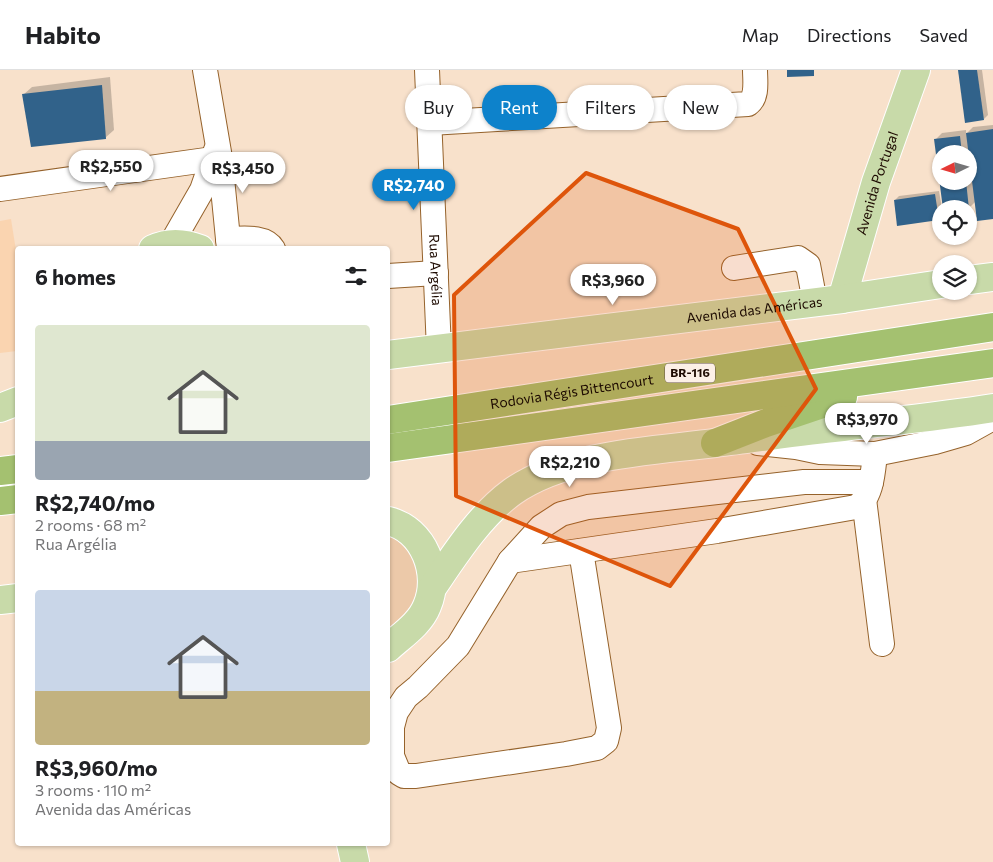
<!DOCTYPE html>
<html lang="en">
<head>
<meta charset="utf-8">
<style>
	:root { --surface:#fff; --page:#f6f6f6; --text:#202124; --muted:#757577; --line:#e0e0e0; --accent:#0d82cb }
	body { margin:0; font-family:Commissioner,sans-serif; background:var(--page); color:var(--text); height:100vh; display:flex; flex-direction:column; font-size:19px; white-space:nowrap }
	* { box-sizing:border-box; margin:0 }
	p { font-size:16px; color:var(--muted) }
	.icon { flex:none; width:28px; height:28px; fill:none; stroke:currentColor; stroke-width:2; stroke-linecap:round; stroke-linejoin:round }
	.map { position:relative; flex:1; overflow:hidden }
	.details { position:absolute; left:15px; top:176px; width:375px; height:600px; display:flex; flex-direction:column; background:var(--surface); border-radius:5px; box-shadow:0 1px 4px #0004 }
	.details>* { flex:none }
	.guide { position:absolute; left:405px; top:15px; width:475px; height:45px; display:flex; gap:10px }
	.needle { width:32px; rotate:265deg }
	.controls { position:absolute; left:932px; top:75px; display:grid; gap:10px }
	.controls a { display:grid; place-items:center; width:45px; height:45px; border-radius:50%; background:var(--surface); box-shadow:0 1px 4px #0004; font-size:25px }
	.price { position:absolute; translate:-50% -42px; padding:0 11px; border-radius:18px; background:#fff; color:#222; font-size:16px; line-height:32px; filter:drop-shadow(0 1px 2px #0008) }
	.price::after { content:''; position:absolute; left:50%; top:30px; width:15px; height:11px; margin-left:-8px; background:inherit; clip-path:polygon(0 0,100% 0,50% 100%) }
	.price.selected { background:var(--accent); color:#fff }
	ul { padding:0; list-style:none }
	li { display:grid; align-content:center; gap:10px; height:265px; padding:0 20px }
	li span { display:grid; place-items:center; height:155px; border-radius:5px; color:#555 }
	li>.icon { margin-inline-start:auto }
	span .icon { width:90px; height:90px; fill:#fffc; stroke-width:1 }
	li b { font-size:21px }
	h2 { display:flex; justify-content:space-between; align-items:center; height:60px; padding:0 20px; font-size:21px }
	.chip { padding:0 18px; border-radius:22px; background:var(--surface); box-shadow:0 1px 4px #0004; font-size:18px; line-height:45px }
	.chip.selected { background:var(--accent); color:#fff }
	header { display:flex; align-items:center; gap:30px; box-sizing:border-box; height:70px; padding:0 25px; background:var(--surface); border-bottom:1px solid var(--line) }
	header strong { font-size:24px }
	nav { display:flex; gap:28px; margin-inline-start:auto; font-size:18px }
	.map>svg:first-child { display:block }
	.built { fill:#fad4b0 }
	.green { fill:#ecc9a9 }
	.shadow { fill:#0003; fill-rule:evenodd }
	.building { fill:#31628a }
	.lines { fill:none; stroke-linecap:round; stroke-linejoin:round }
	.minor-casing { stroke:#95622b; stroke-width:26 }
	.major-casing { stroke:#fff; stroke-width:30 }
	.highway-casing { stroke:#fff; stroke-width:30 }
	.minor { stroke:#fff; stroke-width:24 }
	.major { stroke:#c8daa9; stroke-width:28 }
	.highway { stroke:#a4c170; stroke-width:28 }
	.marked { fill:#de550b; fill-opacity:0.2; stroke:#de550b; stroke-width:4; stroke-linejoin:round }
	.labels { text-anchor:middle; stroke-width:5; stroke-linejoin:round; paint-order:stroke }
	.shield { fill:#fcf0e6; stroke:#604f45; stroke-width:1 }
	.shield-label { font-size:12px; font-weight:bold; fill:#1d0a00 }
	.street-label { font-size:14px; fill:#1d0a00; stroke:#fcf0e6 }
</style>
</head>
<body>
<header>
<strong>Habito</strong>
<nav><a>Map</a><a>Directions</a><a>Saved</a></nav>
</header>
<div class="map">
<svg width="993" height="792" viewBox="0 0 993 792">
	<rect width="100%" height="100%" fill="#f8e1cb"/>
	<!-- built -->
	<polygon class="built" points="11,149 18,193 17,281 0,283 0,151"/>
	<!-- green -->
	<polygon class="green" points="388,465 398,471 414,487 421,508 413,540 388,560"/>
	<!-- shadow -->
	<g class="shadow">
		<polygon points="959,0 982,0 988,45 984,49"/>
		<polygon points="110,7 114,60 105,68 23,25 32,17"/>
		<path d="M993,55V148L976,131L969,138L944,139L936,69L942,63L966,60V64L973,57ZM941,84H969V111H941Z"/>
		<polygon points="939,121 942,139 941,146 938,149 895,130 899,126"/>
	</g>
	<!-- building -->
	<g class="building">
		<polygon points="787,0 814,0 814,6 787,7"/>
		<polygon points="958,0 977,0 984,50 965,53"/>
		<polygon points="102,15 106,69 31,77 22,24"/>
		<polygon points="993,59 993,149 977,151 966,63"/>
		<polygon points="960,66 962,84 941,84 941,111 966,111 969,139 943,139 934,69"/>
		<polygon points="935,124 939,150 897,156 894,130"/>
	</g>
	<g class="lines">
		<defs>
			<g id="minor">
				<polyline points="205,0 220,88 229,179"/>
				<path id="s1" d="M427,0L439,280"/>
				<path d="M430,53L748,34C758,27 755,11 755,0"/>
				<polyline points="0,119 220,88"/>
				<path d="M228,169C241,169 265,165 273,179"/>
				<polyline points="171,174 202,120 216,80"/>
				<polyline points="734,198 798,188 808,195 815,232"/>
				<polyline points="388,206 436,203"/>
				<polyline points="758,373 796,377 820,382 875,384 935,372 966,363 993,348"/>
				<polyline points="864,429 882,574"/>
				<polyline points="581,481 609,658 606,671 597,678 566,684 416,706 404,706 399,703 392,686 392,657 396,642 406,627 418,617 458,576 510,491 541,457 561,444 588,437 804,412 871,412"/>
				<path d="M510,491L717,461L856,437C872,428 873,401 875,384"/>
			</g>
			<g id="major">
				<path d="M153,179C168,172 185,173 200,179"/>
				<polyline points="969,210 993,207"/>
				<path id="s2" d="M842,229L876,112L916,0"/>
				<path id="s3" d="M388,285L842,229L941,214"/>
				<polyline points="0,338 18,331"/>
				<path d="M388,451C424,459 441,504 427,536C420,554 401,566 388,578"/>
				<path d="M432,518C454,486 479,446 512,422C566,384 651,381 715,373C758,368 800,361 843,357C893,351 943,346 993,338"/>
				<polyline points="0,530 18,528"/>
				<polyline points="351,774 355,792"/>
			</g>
			<g id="highway">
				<path id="s4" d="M388,350L993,257"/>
				<polyline points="715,373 766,353 843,327"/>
				<polyline points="388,378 993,293"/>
				<polyline points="0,401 18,399"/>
				<polyline points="0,431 18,429"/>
			</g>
		</defs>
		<!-- minor casing -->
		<use href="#minor" class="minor-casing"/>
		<!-- major casing -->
		<use href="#major" class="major-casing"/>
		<!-- highway casing -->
		<use href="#highway" class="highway-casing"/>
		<!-- minor -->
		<use href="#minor" class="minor"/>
		<!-- major -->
		<use href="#major" class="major"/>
		<!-- highway -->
		<use href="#highway" class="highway"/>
	</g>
	<!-- marked area -->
	<path class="marked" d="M586,103L738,159L816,319L670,516L456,426L454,225Z"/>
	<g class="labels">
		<!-- shield labels -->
		<rect class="shield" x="665" y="293.5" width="50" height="19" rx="4"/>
		<g class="shield-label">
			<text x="690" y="307">BR-116</text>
		</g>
		<!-- street labels -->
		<g class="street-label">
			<text dy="5" stroke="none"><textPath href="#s2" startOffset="121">Avenida Portugal</textPath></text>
			<text dy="5" stroke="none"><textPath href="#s1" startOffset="200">Rua Argélia</textPath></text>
			<text dy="5" stroke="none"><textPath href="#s3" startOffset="369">Avenida das Américas</textPath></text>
			<text dy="5" stroke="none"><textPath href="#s4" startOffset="186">Rodovia Régis Bittencourt</textPath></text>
		</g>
	</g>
</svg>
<div class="controls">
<a><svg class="needle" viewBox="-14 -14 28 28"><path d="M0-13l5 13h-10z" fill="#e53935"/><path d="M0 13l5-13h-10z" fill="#757577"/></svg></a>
<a><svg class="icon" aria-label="locate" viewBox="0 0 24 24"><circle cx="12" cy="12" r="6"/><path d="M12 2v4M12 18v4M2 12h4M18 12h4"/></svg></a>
<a><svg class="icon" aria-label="layers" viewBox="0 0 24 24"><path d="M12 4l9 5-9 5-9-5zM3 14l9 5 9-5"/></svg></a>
</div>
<b class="price" style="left:111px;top:122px">R$2,550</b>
<b class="price" style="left:243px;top:124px">R$3,450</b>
<b class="price selected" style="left:414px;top:141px">R$2,740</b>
<b class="price" style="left:613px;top:236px">R$3,960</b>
<b class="price" style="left:867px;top:375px">R$3,970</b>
<b class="price" style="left:570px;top:418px">R$2,210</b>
<div class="guide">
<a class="chip">Buy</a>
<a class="chip selected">Rent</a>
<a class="chip">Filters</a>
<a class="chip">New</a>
</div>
<section class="details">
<h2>6 homes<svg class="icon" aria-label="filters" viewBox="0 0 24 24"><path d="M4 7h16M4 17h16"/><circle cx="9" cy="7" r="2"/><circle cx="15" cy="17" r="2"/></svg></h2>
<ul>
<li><span style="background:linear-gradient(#dfe7d0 75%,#9aa5b1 0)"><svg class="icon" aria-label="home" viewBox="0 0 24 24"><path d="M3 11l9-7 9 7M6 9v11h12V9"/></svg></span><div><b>R$2,740/mo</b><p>2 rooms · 68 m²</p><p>Rua Argélia</p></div></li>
<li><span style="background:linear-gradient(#c9d6e8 65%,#c2b280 0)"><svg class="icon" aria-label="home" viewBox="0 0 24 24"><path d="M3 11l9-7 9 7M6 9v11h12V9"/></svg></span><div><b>R$3,960/mo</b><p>3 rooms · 110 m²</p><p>Avenida das Américas</p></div></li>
</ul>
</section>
</div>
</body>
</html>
